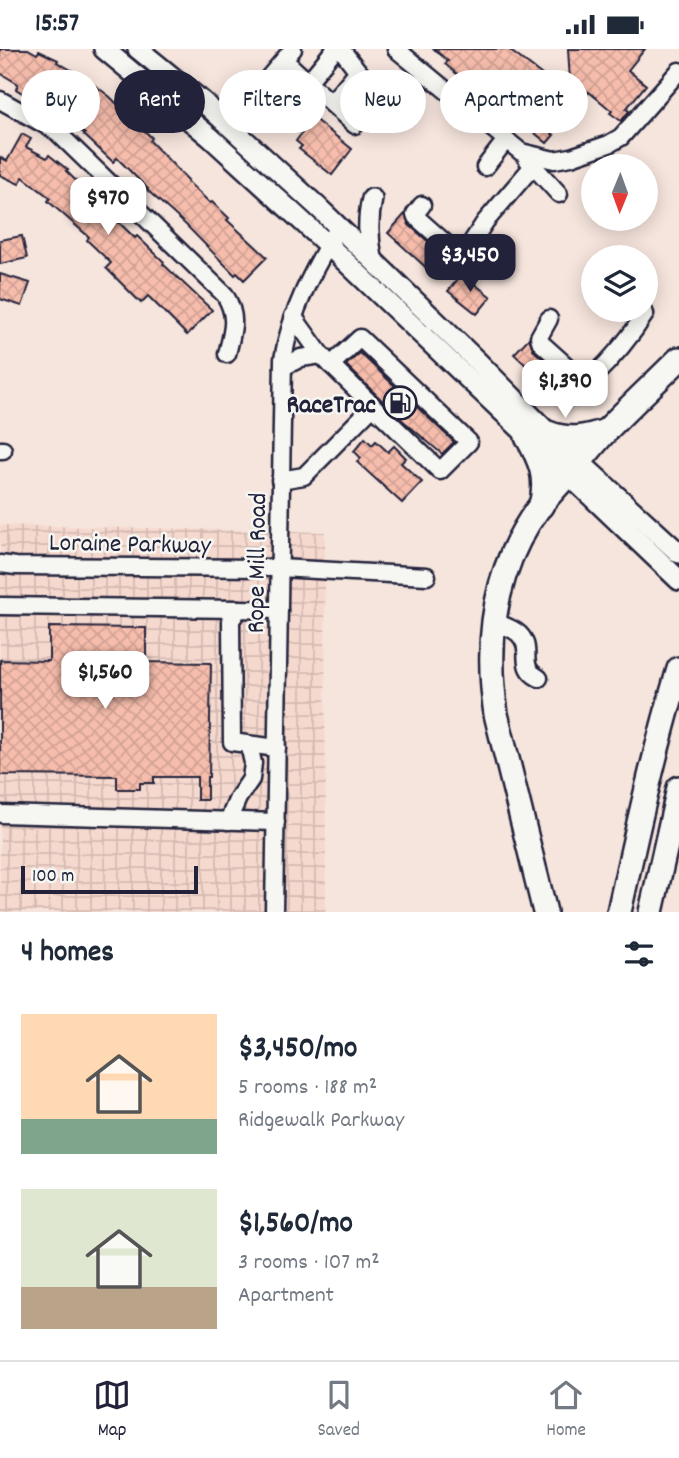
<!DOCTYPE html>
<html lang="en">
<head>
<meta charset="utf-8">
<style>
	:root { --surface:#fff; --page:#f2f2f3; --text:#1f2937; --muted:#747a83; --line:#e0e1e3; --accent:#22223b }
	body { margin:0; font-family:Dekko,sans-serif; background:var(--page); color:var(--text); height:100vh; display:flex; flex-direction:column; font-size:26px; white-space:nowrap }
	* { box-sizing:border-box; margin:0 }
	p { font-size:23px; color:var(--muted) }
	.icon { flex:none; width:38px; height:38px; fill:none; stroke:currentColor; stroke-width:2; stroke-linecap:round; stroke-linejoin:round }
	.map { position:relative; height:863px; overflow:hidden }
	.drawer { display:flex; flex-direction:column; background:var(--surface); flex:1 }
	.drawer>* { flex:none }
	.top-card { position:absolute; left:21px; top:21px; width:637px; height:63px; display:flex; gap:14px }
	.needle { width:46px; rotate:181deg }
	.fabs { position:absolute; left:581px; top:105px; display:grid; gap:14px }
	.fabs a { display:grid; place-items:center; width:77px; height:77px; border-radius:50%; background:var(--surface); box-shadow:0 4px 18px #0003; font-size:35px }
	.scale { position:absolute; left:21px; bottom:18px; width:177px; box-sizing:border-box; padding-left:7px; border:4px solid #22223b; border-top:0; font-size:19px; line-height:24px; white-space:nowrap; color:#22223b; -webkit-text-stroke:5px #f6f6f2; paint-order:stroke }
	.price { position:absolute; translate:-50% -60px; padding:0 16px; border-radius:14px; background:#fff; color:#222; font-size:23px; line-height:46px; filter:drop-shadow(0 2px 4px #0008) }
	.price::after { content:''; position:absolute; left:50%; top:42px; width:21px; height:16px; margin-left:-10px; background:inherit; clip-path:polygon(0 0,100% 0,50% 100%) }
	.price.selected { background:var(--accent); color:#fff }
	ul { padding:0; list-style:none }
	li { display:flex; align-items:center; gap:21px; height:175px; padding:0 21px }
	li span { display:grid; place-items:center; flex:none; width:196px; height:140px; border-radius:0px; color:#555 }
	li>.icon { margin-inline-start:auto }
	span .icon { width:84px; height:84px; fill:#fffc; stroke-width:1 }
	li b { font-size:30px }
	h2 { display:flex; justify-content:space-between; align-items:center; height:84px; padding:0 21px; font-size:30px }
	.chip { padding:0 24px; border-radius:32px; background:var(--surface); box-shadow:0 4px 18px #0003; font-size:24px; line-height:63px }
	.chip.selected { background:var(--accent); color:#fff }
	.status { display:flex; justify-content:space-between; align-items:center; height:49px; padding:0 35px; background:var(--surface); direction:ltr }
	.status svg { height:19px; fill:currentColor }
	.tabs { display:flex; justify-content:space-around; align-items:center; height:98px; border-top:2px solid var(--line); background:var(--surface); font-size:19px; color:var(--muted) }
	.tabs a { display:grid; justify-items:center; gap:4px }
	.tabs .selected { color:var(--accent) }
	.map>svg:first-child { display:block }
	.industrial { fill:url(#industrial-grid) }
	.building { fill:url(#building-cross-hatch); stroke:#22223b; stroke-width:2 }
	.lines { fill:none; stroke-linecap:round; stroke-linejoin:round }
	.minor-casing { stroke:#22223b; stroke-width:21 }
	.major-casing { stroke:#22223b; stroke-width:24 }
	.highway-casing { stroke:#22223b; stroke-width:28 }
	.minor { stroke:#f6f6f2; stroke-width:16 }
	.major { stroke:#f6f6f2; stroke-width:19 }
	.highway { stroke:#f6f6f2; stroke-width:23 }
	.labels { text-anchor:middle; stroke-width:5; stroke-linejoin:round; paint-order:stroke }
	.poi-label { font-size:26px; font-weight:bold; fill:#22223b; stroke:#f6f6f2; text-anchor:end }
	.street-label { font-size:26px; fill:#22223b; stroke:#f6f6f2 }
</style>
</head>
<body>
<div class="status"><b>15:57</b><svg viewBox="0 0 49 12"><path d="M0 12V9h3v3zM5 12V6h3v6zM10 12V3h3v9zM15 12V0h3v12zM26 1h20v11H26zM47 4h2v5h-2z"/></svg></div>
<div class="map">
<svg width="679" height="863" viewBox="0 0 679 863">
	<defs>
		<pattern id="industrial-grid" width="8" height="8" patternUnits="userSpaceOnUse" patternTransform="scale(1.75)"><rect width="8" height="8" fill="#f6d9ce"/><path d="M0 4h8M4 0v8" fill="none" stroke="#d3bab2"/></pattern>
		<pattern id="building-cross-hatch" width="8" height="8" patternUnits="userSpaceOnUse" patternTransform="scale(1.75)"><rect width="8" height="8" fill="#f6bdac"/><path d="M0 0l8 8M0 8l8-8" fill="none" stroke="#d3a295"/></pattern>
	</defs>
	<rect width="100%" height="100%" fill="#f6e5dd"/>
	<filter id="ink" filterUnits="userSpaceOnUse"><feTurbulence type="fractalNoise" baseFrequency=".0143" numOctaves="2"/><feDisplacementMap in="SourceGraphic" scale="14" xChannelSelector="R" yChannelSelector="G"/><feConvolveMatrix kernelMatrix="1 2 1 2 8 2 1 2 1" color-interpolation-filters="sRGB"/></filter>
	<g filter="url(#ink)">
		<!-- industrial -->
		<polygon class="industrial" points="0,476 325,483 326,863 0,863"/>
		<!-- building -->
		<g class="building">
			<polygon points="0,0 28,0 37,5 39,2 58,11 57,13 82,27 109,47 152,89 150,92 188,131 187,132 210,154 212,153 229,169 227,171 267,208 244,231 237,224 235,226 185,175 147,141 148,140 117,109 113,113 84,86 85,85 50,60 39,55 44,46 28,38 24,45 16,40 18,35 0,24"/>
			<polygon points="434,0 508,0 571,48 568,0 645,0 628,21 646,36 626,60 629,62 621,72 610,64 612,62 589,43 552,85 554,86 547,94 480,39 477,42 445,15 448,12"/>
			<polygon points="313,69 352,100 332,126 299,100 302,97 296,92"/>
			<polygon points="22,85 31,90 26,98 47,109 49,106 68,121 66,122 135,189 137,187 164,213 163,215 212,261 187,286 148,247 141,254 106,219 111,214 87,191 89,188 48,152 50,149 23,128 19,135 0,126 0,108 7,112"/>
			<polygon points="405,165 409,176 445,207 431,223 388,184"/>
			<polygon points="22,187 27,209 0,215 0,191"/>
			<polygon points="0,225 30,234 22,257 0,250"/>
			<polygon points="462,225 491,248 477,265 448,242"/>
			<polygon points="529,289 534,302 574,337 562,350 514,305"/>
			<polygon points="360,304 454,393 442,405 401,370 346,316"/>
			<polygon points="365,389 372,396 376,392 388,403 394,397 406,409 401,414 422,433 402,454 357,413 361,409 354,402"/>
			<polygon points="49,578 146,579 146,613 211,614 209,728 207,728 207,751 197,751 197,728 154,728 154,734 140,734 140,740 117,740 117,727 0,726 0,611 49,612"/>
		</g>
		<g class="lines">
			<defs>
				<g id="minor">
					<polyline points="293,0 254,46 280,68 308,33 355,76 381,47 358,22 341,0"/>
					<polyline points="396,0 521,103 554,111 571,108 609,95 621,88 679,22"/>
					<polyline points="284,11 308,33 335,0"/>
					<path d="M0,51L56,82L225,246C238,268 233,281 227,305"/>
					<polyline points="331,54 358,22"/>
					<polyline points="527,110 559,145"/>
					<polyline points="485,118 506,91"/>
					<polyline points="422,156 415,165 416,168 460,207 464,205 485,173 533,117"/>
					<path d="M549,270L539,288L541,294L580,329L591,330C611,311 630,289 645,265L643,261"/>
					<polyline points="331,316 360,289 469,393 440,422 373,357"/>
					<polyline points="283,318 301,309 321,306"/>
					<polyline points="0,401 3,401"/>
					<polyline points="280,431 304,427 373,357 321,306 293,267"/>
					<polyline points="0,515 16,517 279,519 427,527"/>
					<polyline points="0,557 239,560"/>
					<path d="M494,573C502,576 513,579 519,585C535,601 516,617 539,629"/>
					<polyline points="277,699 232,693 231,571 239,560 279,561"/>
					<polyline points="1,765 276,773"/>
					<polyline points="228,772 238,749 251,730 253,714 249,696"/>
					<path d="M274,863L283,310C291,262 313,220 339,178"/>
				</g>
				<g id="major">
					<polyline points="104,0 210,88 328,196 679,531"/>
					<polyline points="138,0 202,52 319,159 475,310 548,384 679,504"/>
					<path d="M372,150C367,171 368,189 372,209"/>
				</g>
				<g id="highway">
					<path d="M548,384C568,392 585,389 606,382"/>
					<path d="M527,388C541,412 548,429 541,457"/>
					<path d="M545,863L496,665C485,591 494,518 540,457C552,442 566,428 579,413C589,403 597,391 607,381C630,357 655,334 679,310"/>
					<path d="M619,863C637,781 655,700 679,620"/>
					<polyline points="651,863 679,739"/>
				</g>
			</defs>
			<!-- minor casing -->
			<use href="#minor" class="minor-casing"/>
			<!-- major casing -->
			<use href="#major" class="major-casing"/>
			<!-- highway casing -->
			<use href="#highway" class="highway-casing"/>
			<!-- minor -->
			<use href="#minor" class="minor"/>
			<!-- major -->
			<use href="#major" class="major"/>
			<!-- highway -->
			<use href="#highway" class="highway"/>
		</g>
	</g>
	<!-- icons -->
	<defs>
		<symbol id="fuel-ring" viewBox="-11 -11 22 22"><circle r="9.5" fill="#f6f6f2" stroke="#22223b" stroke-width="1.5"/><path d="M-5.5-6h7V0h2V4h1.3V-2.5L3-4.5l.8-.8L6-3V5H2.5V1h-1V6h-7ZM-4.2-4.7v3.2H.2V-4.7Z" fill="#22223b"/></symbol>
	</defs>
	<g fill-rule="evenodd">
		<use href="#fuel-ring" x="381" y="335" width="38" height="38"/>
	</g>
	<g class="labels">
		<!-- poi labels -->
		<g class="poi-label">
			<text x="376" y="363">RaceTrac</text>
		</g>
		<!-- street labels -->
		<g class="street-label">
			<text transform="translate(130 493) rotate(1)" y="9">Loraine Parkway</text>
			<text transform="translate(255 514) rotate(-89)" y="9">Rope Mill Road</text>
		</g>
	</g>
</svg>
<div class="fabs">
<a><svg class="needle" viewBox="-14 -14 28 28"><path d="M0-13l5 13h-10z" fill="#e53935"/><path d="M0 13l5-13h-10z" fill="#747a83"/></svg></a>
<a><svg class="icon" aria-label="layers" viewBox="0 0 24 24"><path d="M12 4l9 5-9 5-9-5zM3 14l9 5 9-5"/></svg></a>
</div>
<div class="scale">100 m</div>
<b class="price" style="left:108px;top:188px">$970</b>
<b class="price selected" style="left:470px;top:245px">$3,450</b>
<b class="price" style="left:565px;top:371px">$1,390</b>
<b class="price" style="left:105px;top:662px">$1,560</b>
<div class="top-card">
<a class="chip">Buy</a>
<a class="chip selected">Rent</a>
<a class="chip">Filters</a>
<a class="chip">New</a>
<a class="chip">Apartment</a>
</div>
</div>
<section class="drawer">
<h2>4 homes<svg class="icon" aria-label="filters" viewBox="0 0 24 24"><path d="M4 7h16M4 17h16"/><circle cx="9" cy="7" r="2"/><circle cx="15" cy="17" r="2"/></svg></h2>
<ul>
<li><span style="background:linear-gradient(#ffd9b3 75%,#7fa58c 0)"><svg class="icon" aria-label="home" viewBox="0 0 24 24"><path d="M3 11l9-7 9 7M6 9v11h12V9"/></svg></span><div><b>$3,450/mo</b><p>5 rooms · 188 m²</p><p>Ridgewalk Parkway</p></div></li>
<li><span style="background:linear-gradient(#dfe7d0 70%,#b9a48a 0)"><svg class="icon" aria-label="home" viewBox="0 0 24 24"><path d="M3 11l9-7 9 7M6 9v11h12V9"/></svg></span><div><b>$1,560/mo</b><p>3 rooms · 107 m²</p><p>Apartment</p></div></li>
</ul>
</section>
<nav class="tabs">
<a class="selected"><svg class="icon" aria-label="map" viewBox="0 0 24 24"><path d="M3 6l6-2 6 2 6-2v14l-6 2-6-2-6 2zM9 4v14M15 6v14"/></svg>Map</a>
<a><svg class="icon" aria-label="saved" viewBox="0 0 24 24"><path d="M7 4h10v16l-5-4-5 4z"/></svg>Saved</a>
<a><svg class="icon" aria-label="home" viewBox="0 0 24 24"><path d="M3 11l9-7 9 7M6 9v11h12V9"/></svg>Home</a>
</nav>
</body>
</html>
